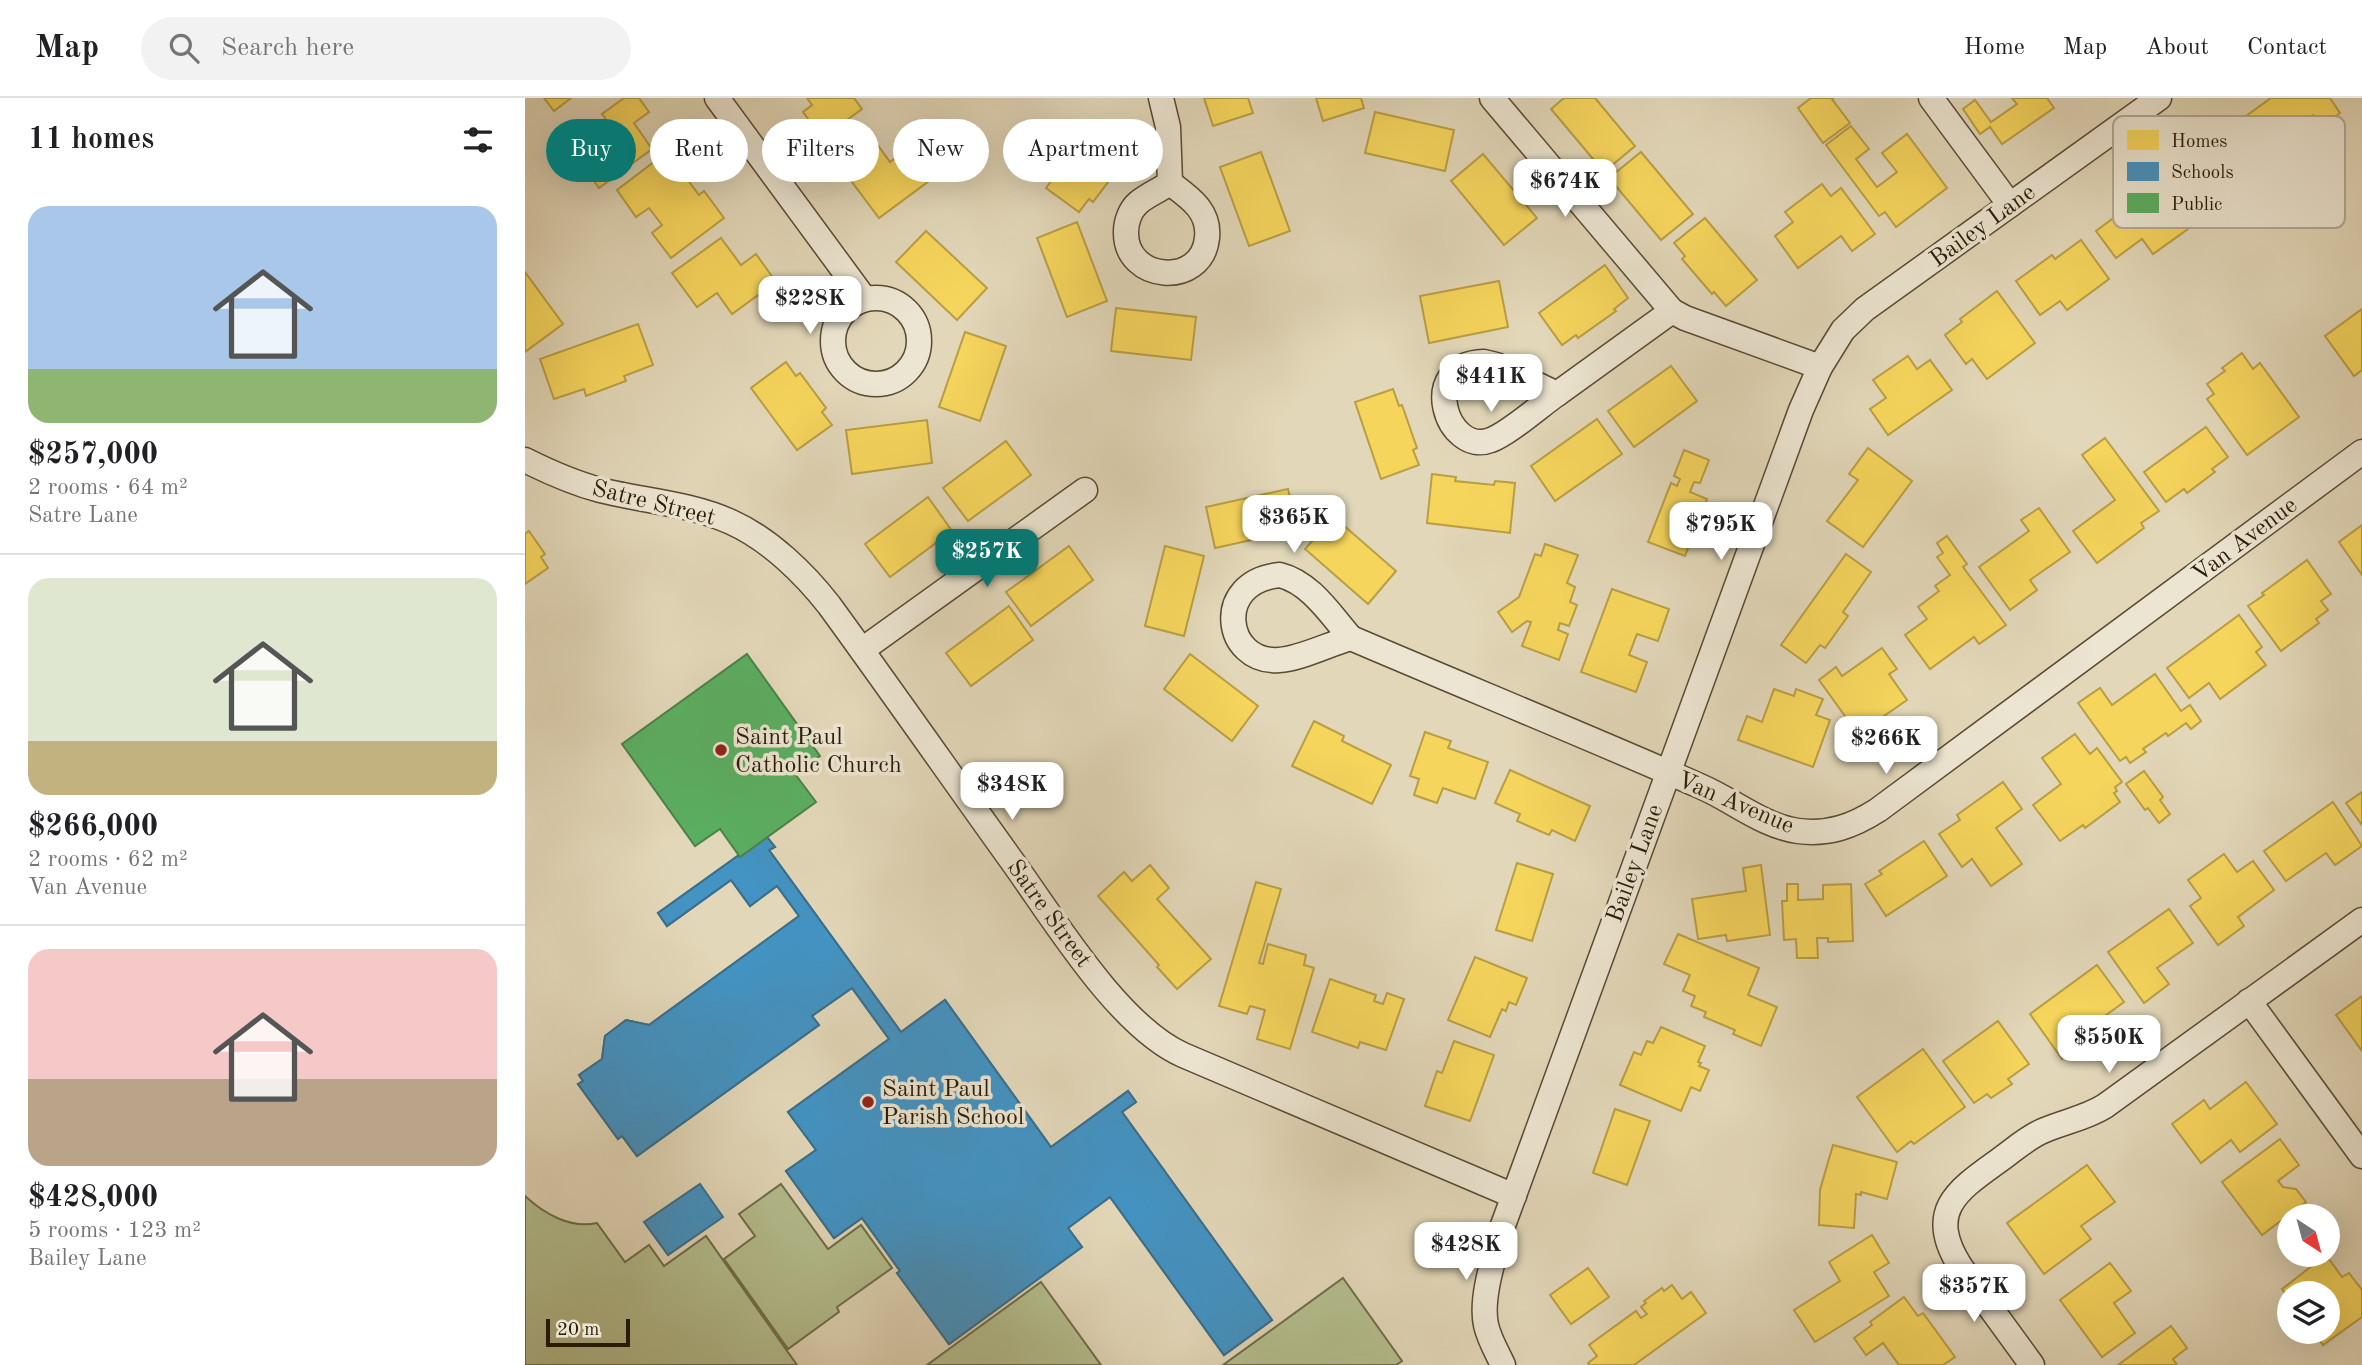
<!DOCTYPE html>
<html lang="en">
<head>
<meta charset="utf-8">
<style>
	:root { --surface:#fff; --page:#f2f2f2; --text:#202124; --muted:#757577; --line:#e0e0e0; --accent:#0f766e }
	body { margin:0; font-family:"Old Standard TT",serif; background:var(--page); color:var(--text); height:100vh; display:flex; flex-direction:column; font-size:26px; white-space:nowrap }
	* { box-sizing:border-box; margin:0 }
	p { font-size:23px; color:var(--muted) }
	.icon { flex:none; width:38px; height:38px; fill:none; stroke:currentColor; stroke-width:2; stroke-linecap:round; stroke-linejoin:round }
	.map { position:relative; flex:1; overflow:hidden }
	.side { display:flex; flex-direction:column; background:var(--surface); width:525px }
	.side>* { flex:none }
	.guide { position:absolute; left:21px; top:21px; width:665px; height:63px; display:flex; gap:14px }
	.needle { width:46px; rotate:144deg }
	.buttons { position:absolute; left:1752px; top:1106px; display:grid; gap:14px }
	.buttons a { display:grid; place-items:center; width:63px; height:63px; border-radius:50%; background:var(--surface); box-shadow:0 7px 28px #0002; font-size:35px }
	.scale { position:absolute; left:21px; bottom:18px; width:84px; box-sizing:border-box; padding-left:7px; border:4px solid #2a1c08; border-top:0; font-size:19px; line-height:24px; white-space:nowrap; color:#2a1c08; -webkit-text-stroke:5px #ece5d1; paint-order:stroke }
	.price { position:absolute; translate:-50% -60px; padding:0 16px; border-radius:14px; background:#fff; color:#222; font-size:23px; line-height:46px; filter:drop-shadow(0 2px 4px #0008) }
	.price::after { content:''; position:absolute; left:50%; top:42px; width:21px; height:16px; margin-left:-10px; background:inherit; clip-path:polygon(0 0,100% 0,50% 100%) }
	.price.on { background:var(--accent); color:#fff }
	ul { padding:0; list-style:none }
	li { display:grid; align-content:center; gap:14px; height:371px; padding:0 28px }
	li+li { border-top:2px solid var(--line) }
	li span { display:grid; place-items:center; height:217px; border-radius:21px; color:#555 }
	li>.icon { margin-inline-start:auto }
	span .icon { width:126px; height:126px; fill:#fffc; stroke-width:1 }
	li b { font-size:30px }
	h2 { display:flex; justify-content:space-between; align-items:center; height:84px; padding:0 28px; font-size:30px }
	.tag { padding:0 24px; border-radius:32px; background:var(--surface); box-shadow:0 7px 28px #0002; font-size:24px; line-height:63px }
	.tag.on { background:var(--accent); color:#fff }
	header { display:flex; align-items:center; gap:42px; box-sizing:border-box; height:98px; padding:0 35px; background:var(--surface); border-bottom:2px solid var(--line) }
	header strong { font-size:33px }
	nav { display:flex; gap:38px; margin-inline-start:auto; font-size:24px }
	.search { width:490px; height:63px; background:var(--page); display:flex; align-items:center; gap:18px; box-sizing:border-box; padding:0 24px; border-radius:38px; color:var(--muted); font-size:26px }
	main { display:flex; flex:1; min-height:0 }
	.map>svg:first-child { display:block }
	.green { fill:#b4be8e; stroke:#6f6d4b; stroke-width:2 }
	.homes { fill:#f6d55c; stroke:#b99e43; stroke-width:2 }
	.schools { fill:#4393c3; stroke:#3c6f8b; stroke-width:2; fill-rule:evenodd }
	.public { fill:#5aae61; stroke:#4c8246; stroke-width:2 }
	.lines { fill:none; stroke-linecap:round; stroke-linejoin:round }
	.minor-casing { stroke:#584b34; stroke-width:27 }
	.minor { stroke:#ece5d1; stroke-width:24 }
	.poi-dot { fill:#8f2418; stroke:#ece5d1; stroke-width:2.5 }
	.labels { text-anchor:middle; stroke-width:7; stroke-linejoin:round; paint-order:stroke }
	.street-label { font-size:24px; fill:#2a1c08; stroke:#ece5d1 }
	.poi-label { font-size:24px; fill:#2a1c08; stroke:#ece5d1; text-anchor:start }
	.key { fill:#ece5d1; stroke:#b2a995; stroke-width:2 }
	.key-label { font-size:19px; fill:#2a1c08 }
</style>
</head>
<body>
<header>
<strong>Map</strong>
<div class="search"><svg class="icon" aria-label="search" viewBox="0 0 24 24"><circle cx="10" cy="10" r="6"/><path d="M15 15l6 6"/></svg>Search here</div>
<nav><a>Home</a><a>Map</a><a>About</a><a>Contact</a></nav>
</header>
<main>
<section class="side">
<h2>11 homes<svg class="icon" aria-label="filters" viewBox="0 0 24 24"><path d="M4 7h16M4 17h16"/><circle cx="9" cy="7" r="2"/><circle cx="15" cy="17" r="2"/></svg></h2>
<ul>
<li><span style="background:linear-gradient(#a9c7e8 75%,#8fb573 0)"><svg class="icon" aria-label="home" viewBox="0 0 24 24"><path d="M3 11l9-7 9 7M6 9v11h12V9"/></svg></span><div><b>$257,000</b><p>2 rooms · 64 m²</p><p>Satre Lane</p></div></li>
<li><span style="background:linear-gradient(#dfe7d0 75%,#c2b280 0)"><svg class="icon" aria-label="home" viewBox="0 0 24 24"><path d="M3 11l9-7 9 7M6 9v11h12V9"/></svg></span><div><b>$266,000</b><p>2 rooms · 62 m²</p><p>Van Avenue</p></div></li>
<li><span style="background:linear-gradient(#f6c9c9 60%,#b9a48a 0)"><svg class="icon" aria-label="home" viewBox="0 0 24 24"><path d="M3 11l9-7 9 7M6 9v11h12V9"/></svg></span><div><b>$428,000</b><p>5 rooms · 123 m²</p><p>Bailey Lane</p></div></li>
</ul>
</section>
<div class="map">
<svg width="1837" height="1267" viewBox="0 0 1837 1267">
	<rect width="100%" height="100%" fill="#e2d7b8"/>
	<filter id="stains"><feTurbulence type="fractalNoise" baseFrequency=".00286" numOctaves="4"/><feColorMatrix values="0 0 0 0 .2 0 0 0 0 .09 0 0 0 0 .02 0 0 0 .5 -.17"/></filter>
	<radialGradient id="worn" r=".72"><stop offset=".6" stop-color="#630" stop-opacity="0"/><stop offset="1" stop-color="#630" stop-opacity=".3"/></radialGradient>
	<!-- green -->
	<g class="green">
		<polygon points="256,1086 303,1151 336,1127 367,1170 312,1209 314,1214 263,1251 199,1161 230,1138 214,1116"/>
		<path d="M0,1098C19,1116 46,1131 72,1125L100,1164L124,1147L139,1168L181,1138L272,1267H0Z"/>
		<polygon points="818,1180 877,1263 871,1267 698,1267"/>
		<polygon points="516,1184 576,1267 402,1267"/>
	</g>
	<!-- homes -->
	<g class="homes">
		<polygon points="19,0 46,0 29,13"/>
		<polygon points="99,0 114,0 124,14 109,25 127,51 74,90 52,59 89,32 77,16"/>
		<polygon points="282,0 329,0 337,11 297,40 278,14 287,7"/>
		<polygon points="679,0 723,0 728,15 688,28"/>
		<polygon points="791,0 836,0 839,10 798,23"/>
		<polygon points="1039,0 1070,0 1110,48 1079,74 1026,11"/>
		<polygon points="1286,0 1309,0 1307,1 1325,25 1298,45 1273,10"/>
		<polygon points="1487,0 1522,0 1529,10 1477,46 1465,29 1455,36 1438,11 1450,2 1466,24 1492,6"/>
		<polygon points="1746,0 1805,0 1815,15 1797,28 1788,17 1779,23 1789,36 1771,50 1762,37 1744,50 1721,18"/>
		<polygon points="850,14 929,32 920,73 840,55"/>
		<polygon points="569,27 602,52 592,65 595,68 568,104 564,101 554,114 521,90"/>
		<polygon points="1326,28 1344,51 1331,61 1352,89 1372,74 1357,55 1382,36 1422,90 1371,129 1360,114 1354,118 1301,47"/>
		<polygon points="400,38 423,69 354,120 312,64 347,39 365,64"/>
		<polygon points="142,54 174,97 179,93 199,120 146,160 127,135 137,127 124,110 111,119 92,92"/>
		<polygon points="736,54 765,133 724,148 695,69"/>
		<polygon points="1116,54 1168,116 1136,142 1084,80"/>
		<polygon points="958,56 1012,120 979,147 926,83"/>
		<polygon points="1630,84 1663,131 1628,156 1617,141 1591,160 1571,133 1591,118 1588,114"/>
		<polygon points="1297,86 1306,98 1316,90 1350,136 1327,153 1316,138 1273,170 1250,138 1268,124 1260,114"/>
		<polygon points="1180,120 1232,182 1201,208 1189,194 1187,196 1157,161 1160,158 1149,145"/>
		<polygon points="552,124 582,203 542,219 512,140"/>
		<polygon points="401,133 462,190 432,222 371,164"/>
		<polygon points="196,140 216,167 231,156 251,184 207,216 192,195 172,209 147,175"/>
		<polygon points="1556,142 1584,181 1542,212 1535,203 1515,217 1491,183 1527,157 1530,161"/>
		<polygon points="1080,167 1103,200 1089,211 1091,213 1053,240 1051,237 1037,247 1014,215"/>
		<polygon points="0,174 38,226 0,254"/>
		<polygon points="974,183 983,229 904,245 895,198"/>
		<polygon points="1472,193 1510,245 1462,281 1447,261 1441,266 1420,237 1437,224 1435,221"/>
		<polygon points="591,210 671,219 666,262 586,253"/>
		<polygon points="1837,211 1837,272 1829,278 1800,238"/>
		<polygon points="113,226 128,267 99,278 101,283 61,298 59,291 29,301 15,261"/>
		<polygon points="440,234 481,248 455,323 414,309"/>
		<polygon points="1717,255 1728,271 1735,265 1774,319 1722,357 1682,301 1689,296 1682,286 1700,273 1697,270"/>
		<polygon points="1383,258 1392,271 1405,262 1427,292 1363,337 1345,311 1361,300 1348,282"/>
		<polygon points="261,264 271,278 275,275 301,310 297,314 307,327 272,352 226,290"/>
		<polygon points="1146,268 1172,303 1109,349 1083,313"/>
		<polygon points="868,291 874,308 877,307 892,350 888,352 894,367 856,381 830,304"/>
		<polygon points="1072,321 1097,356 1030,403 1006,368"/>
		<polygon points="402,322 407,365 327,376 321,332"/>
		<polygon points="1681,329 1703,359 1687,371 1690,374 1662,395 1659,391 1641,404 1619,374"/>
		<polygon points="1580,340 1634,413 1616,425 1619,430 1572,465 1548,433 1590,402 1557,357"/>
		<polygon points="481,343 506,377 443,423 418,390"/>
		<polygon points="1343,350 1387,383 1338,449 1302,423 1333,382 1324,376"/>
		<polygon points="1159,352 1184,362 1175,385 1169,384 1165,394 1182,401 1160,458 1123,444 1146,385 1152,388 1155,381 1149,378"/>
		<polygon points="907,376 931,379 930,383 969,387 970,383 990,385 985,435 902,425"/>
		<polygon points="763,391 772,432 690,450 681,409"/>
		<polygon points="403,399 427,433 365,479 340,446"/>
		<polygon points="1514,410 1545,454 1505,482 1512,492 1485,512 1454,469 1504,433 1496,422"/>
		<polygon points="809,419 871,473 843,506 780,451"/>
		<polygon points="1837,427 1837,477 1814,444"/>
		<polygon points="4,433 20,456 16,459 23,470 0,486 0,436"/>
		<polygon points="1422,438 1442,466 1438,469 1481,527 1454,546 1449,539 1405,571 1380,537 1402,521 1393,509 1414,493 1410,488 1425,477 1412,459 1418,455 1412,445"/>
		<polygon points="1020,446 1053,457 1042,485 1050,489 1045,504 1052,507 1044,528 1035,525 1033,532 1043,536 1034,562 997,548 1006,524 1002,523 987,534 973,514 994,499 1010,456 1016,458"/>
		<polygon points="544,448 568,482 506,528 481,494"/>
		<polygon points="640,448 679,458 659,538 620,528"/>
		<polygon points="1321,456 1346,474 1318,514 1323,518 1300,550 1295,547 1281,565 1256,547"/>
		<polygon points="1782,462 1806,496 1796,503 1803,512 1791,521 1794,525 1756,553 1723,508 1739,497 1737,495"/>
		<polygon points="1087,491 1144,511 1133,543 1112,536 1104,557 1122,564 1111,594 1056,574"/>
		<polygon points="484,508 508,542 446,588 421,555"/>
		<polygon points="1714,517 1737,549 1731,554 1741,567 1695,601 1684,585 1664,600 1642,570"/>
		<polygon points="1357,550 1372,571 1364,576 1382,602 1333,636 1294,582 1311,569 1317,578"/>
		<polygon points="665,556 733,608 707,643 639,591"/>
		<polygon points="1630,576 1656,613 1665,607 1676,623 1666,631 1661,625 1643,638 1641,635 1618,651 1621,654 1605,665 1601,659 1595,663 1553,605 1575,590 1587,607"/>
		<polygon points="1249,591 1269,598 1271,591 1298,601 1291,617 1305,622 1288,669 1213,642 1222,618 1237,624"/>
		<polygon points="789,623 819,638 817,643 866,667 847,706 767,668"/>
		<polygon points="900,634 926,643 923,650 963,664 950,701 918,690 912,705 889,697 894,681 885,678"/>
		<polygon points="1550,636 1565,656 1572,650 1597,684 1590,689 1592,693 1589,695 1595,704 1560,730 1558,727 1535,743 1508,707 1536,686 1517,660"/>
		<polygon points="985,672 1065,708 1050,743 1027,732 1024,737 992,723 995,716 970,705"/>
		<polygon points="1619,673 1638,699 1635,702 1645,716 1634,725 1623,710 1620,712 1601,686"/>
		<polygon points="1478,684 1497,711 1471,730 1497,766 1466,788 1447,761 1437,769 1414,736 1435,722 1432,717"/>
		<polygon points="1837,694 1837,727 1821,705"/>
		<polygon points="1808,704 1837,748 1810,767 1801,755 1761,783 1739,753"/>
		<polygon points="1399,743 1422,778 1361,818 1340,786 1357,776 1354,773"/>
		<polygon points="1699,756 1712,774 1728,763 1749,792 1713,819 1719,828 1693,847 1665,808 1676,800 1663,782"/>
		<polygon points="992,765 1028,776 1007,843 971,832"/>
		<polygon points="625,767 644,790 632,801 686,861 652,891 632,869 634,867 573,798 599,774 607,783"/>
		<polygon points="1236,767 1245,837 1202,843 1201,837 1173,841 1167,801 1221,793 1218,770"/>
		<polygon points="731,784 756,791 734,865 738,866 743,846 781,857 779,867 789,870 765,951 732,941 740,912 725,908 722,916 694,908"/>
		<polygon points="1262,786 1273,786 1273,802 1298,801 1298,787 1326,786 1328,843 1303,844 1303,840 1292,840 1293,860 1272,860 1271,841 1259,842 1257,803 1262,803"/>
		<polygon points="1644,811 1668,845 1632,870 1644,886 1619,905 1583,854"/>
		<polygon points="1153,836 1234,870 1223,897 1252,909 1236,948 1208,936 1210,932 1179,919 1181,914 1166,908 1170,898 1158,893 1165,877 1139,866"/>
		<polygon points="950,859 1002,880 991,907 984,904 981,913 977,911 965,939 923,922"/>
		<polygon points="1572,867 1599,904 1558,934 1564,941 1537,961 1505,916"/>
		<polygon points="805,881 851,897 849,903 858,906 862,895 879,901 861,952 835,944 833,950 787,934"/>
		<polygon points="1837,898 1837,953 1811,917"/>
		<polygon points="1473,923 1504,966 1483,981 1487,986 1466,1000 1462,996 1449,1005 1418,963"/>
		<polygon points="1136,929 1180,948 1173,964 1176,965 1174,968 1184,972 1175,993 1166,989 1156,1013 1095,987 1109,954 1116,957 1122,943 1128,945"/>
		<polygon points="929,943 969,957 945,1023 900,1008 912,973 917,975"/>
		<polygon points="1398,951 1440,1009 1389,1046 1386,1043 1372,1054 1332,999"/>
		<polygon points="1721,984 1752,1026 1715,1054 1706,1042 1676,1065 1647,1026 1679,1002 1685,1011"/>
		<polygon points="1090,1011 1125,1023 1102,1087 1068,1075"/>
		<polygon points="1755,1041 1774,1067 1753,1083 1758,1089 1771,1091 1781,1104 1737,1137 1697,1084"/>
		<polygon points="1308,1047 1372,1064 1362,1101 1336,1094 1336,1097 1331,1096 1329,1130 1294,1127 1295,1092"/>
		<polygon points="1562,1067 1590,1104 1556,1128 1566,1141 1519,1176 1482,1125"/>
		<polygon points="1347,1137 1364,1165 1349,1174 1364,1198 1290,1244 1269,1212 1315,1183 1304,1164"/>
		<polygon points="1801,1157 1817,1179 1824,1175 1837,1192 1837,1219 1798,1247 1788,1234 1802,1234 1802,1195 1764,1195 1764,1201 1757,1191"/>
		<polygon points="1585,1165 1606,1193 1589,1205 1610,1235 1577,1259 1535,1202"/>
		<polygon points="1063,1170 1084,1199 1046,1226 1025,1197"/>
		<polygon points="1147,1187 1157,1201 1166,1194 1181,1215 1109,1267 1065,1267 1063,1265 1072,1258 1064,1247 1111,1213 1116,1220 1122,1216 1116,1209 1121,1205 1119,1203 1137,1190 1139,1193"/>
		<polygon points="1379,1199 1393,1218 1398,1215 1430,1259 1418,1267 1374,1267 1358,1245 1341,1257 1329,1240 1347,1227 1345,1224"/>
		<polygon points="1646,1228 1662,1250 1648,1261 1652,1267 1593,1267"/>
	</g>
	<!-- schools -->
	<g class="schools">
		<path d="M242,739L250,749L244,752L376,934L420,902L526,1049L603,993L611,1004L597,1014L747,1222L699,1257L585,1099L543,1130L557,1149L424,1246L372,1175L375,1173L337,1120L309,1140L261,1073L291,1052L263,1014L364,941L327,890L287,918L294,927L112,1058L97,1038L93,1041L53,986L58,983L54,977L77,961L80,938L101,922L124,927L274,818L252,788L225,808L206,782L142,828L133,815L214,757L215,759ZM245,890L257,907L246,914L234,898ZM418,924L496,1032L486,1039L476,1026L469,1031L400,937ZM329,982L399,1080L360,1109L388,1149L377,1157L321,1077L343,1061L302,1002ZM550,1052L577,1089L547,1110L520,1073ZM492,1062L497,1069L469,1089L464,1082Z"/>
		<polygon points="242,739 250,749 244,752 376,934 420,902 526,1049 603,993 611,1004 597,1014 747,1222 699,1257 585,1099 543,1130 557,1149 424,1246 372,1175 375,1173 337,1120 309,1140 261,1073 291,1052 263,1014 364,941 327,890 287,918 294,927 112,1058 97,1038 93,1041 53,986 58,983 54,977 77,961 80,938 101,922 124,927 274,818 252,788 225,808 206,782 142,828 133,815 214,757 215,759"/>
		<polygon points="175,1086 198,1119 143,1157 119,1124"/>
	</g>
	<!-- public -->
	<polygon class="public" points="222,556 295,658 270,676 291,704 215,759 195,731 170,748 97,646"/>
	<g class="lines">
		<defs>
			<g id="minor">
				<polyline points="192,0 339,200"/>
				<polyline points="636,0 643,29 645,85"/>
				<polyline points="967,0 1147,213"/>
				<polyline points="1406,0 1485,107"/>
				<path d="M645,85C665,100 685,113 682,140C677,190 600,184 601,134C601,124 605,112 613,105C622,97 635,92 645,85Z"/>
				<circle cx="351" cy="243" r="43"/>
				<path d="M959,264L971,267L1032,296C1016,307 983,336 966,342C922,359 891,266 959,264Z"/>
				<polyline points="1032,296 1147,213 1160,220 1295,269"/>
				<path d="M0,362C24,374 49,385 75,392C118,403 164,405 206,424C244,441 279,475 304,507C366,592 426,678 487,763C529,821 593,928 658,957L989,1098"/>
				<path d="M755,477C786,485 805,516 826,540C804,546 775,561 754,562C699,566 687,483 755,477Z"/>
				<path d="M826,540C943,590 1061,638 1177,689C1209,703 1238,728 1273,733C1304,737 1328,728 1353,712L1837,354"/>
				<polyline points="337,552 560,392"/>
				<polyline points="1724,903 1837,1058"/>
				<path d="M978,1267C972,1254 964,1241 961,1227C955,1199 970,1157 977,1130L1276,312L1295,269L1318,232L1340,211L1634,0"/>
				<path d="M1507,1267L1435,1168C1400,1112 1433,1092 1476,1061C1490,1051 1504,1038 1520,1032C1541,1023 1561,1020 1580,1008L1837,822"/>
			</g>
		</defs>
		<!-- minor casing -->
		<use href="#minor" class="minor-casing"/>
		<!-- minor -->
		<use href="#minor" class="minor"/>
	</g>
	<!-- markers -->
	<g class="poi-dot">
		<circle cx="196" cy="652" r="7"/>
		<circle cx="343" cy="1004" r="7"/>
	</g>
	<g class="labels">
		<!-- street labels -->
		<g class="street-label">
			<text transform="translate(1457 127) rotate(-36)" y="8">Bailey Lane</text>
			<text transform="translate(129 404) rotate(14)" y="8">Satre Street</text>
			<text transform="translate(1719 441) rotate(-37)" y="8">Van Avenue</text>
			<text transform="translate(1211 704) rotate(23)" y="8">Van Avenue</text>
			<text transform="translate(1109 765) rotate(-70)" y="8">Bailey Lane</text>
			<text transform="translate(525 815) rotate(54)" y="8">Satre Street</text>
		</g>
		<!-- poi labels -->
		<g class="poi-label">
			<text x="210" y="646">Saint Paul<tspan x="210" dy="28">Catholic Church</tspan></text>
			<text x="357" y="998">Saint Paul<tspan x="357" dy="28">Parish School</tspan></text>
		</g>
	</g>
	<!-- legend -->
	<rect x="1588" y="18" width="232" height="112" rx="10" class="key"/>
	<rect x="1602" y="32" width="32" height="20" fill="#f6d55c"/>
	<rect x="1602" y="64" width="32" height="19" fill="#4393c3"/>
	<rect x="1602" y="95" width="32" height="20" fill="#5aae61"/>
	<g class="key-label">
		<text x="1646" y="49">Homes</text>
		<text x="1646" y="80">Schools</text>
		<text x="1646" y="112">Public</text>
	</g>
	<rect width="100%" height="100%" filter="url(#stains)"/>
	<rect width="100%" height="100%" fill="url(#worn)"/>
</svg>
<div class="buttons">
<a><svg class="needle" viewBox="-14 -14 28 28"><path d="M0-13l5 13h-10z" fill="#e53935"/><path d="M0 13l5-13h-10z" fill="#757577"/></svg></a>
<a><svg class="icon" aria-label="layers" viewBox="0 0 24 24"><path d="M12 4l9 5-9 5-9-5zM3 14l9 5 9-5"/></svg></a>
</div>
<div class="scale">20 m</div>
<b class="price" style="left:1040px;top:121px">$674K</b>
<b class="price" style="left:285px;top:238px">$228K</b>
<b class="price" style="left:966px;top:316px">$441K</b>
<b class="price" style="left:769px;top:457px">$365K</b>
<b class="price" style="left:1196px;top:464px">$795K</b>
<b class="price on" style="left:462px;top:491px">$257K</b>
<b class="price" style="left:1361px;top:678px">$266K</b>
<b class="price" style="left:487px;top:724px">$348K</b>
<b class="price" style="left:1584px;top:977px">$550K</b>
<b class="price" style="left:941px;top:1184px">$428K</b>
<b class="price" style="left:1449px;top:1226px">$357K</b>
<div class="guide">
<a class="tag on">Buy</a>
<a class="tag">Rent</a>
<a class="tag">Filters</a>
<a class="tag">New</a>
<a class="tag">Apartment</a>
</div>
</div>
</main>
</body>
</html>
